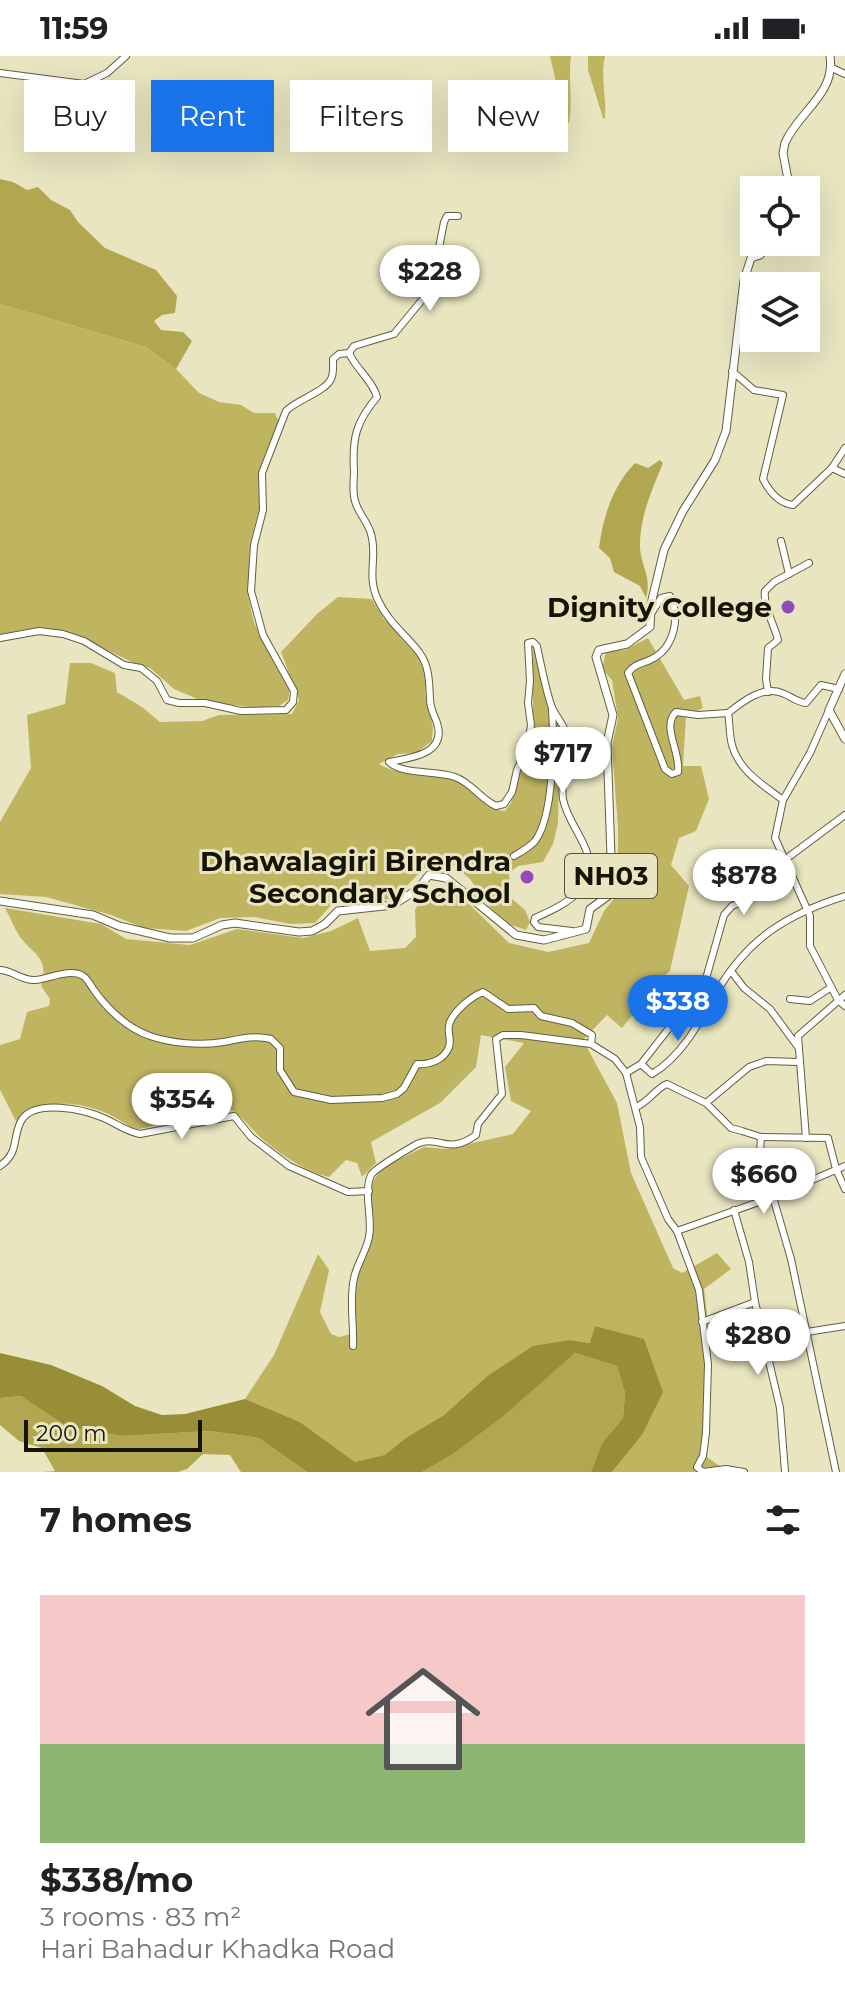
<!DOCTYPE html>
<html lang="en">
<head>
<meta charset="utf-8">
<style>
	:root { --surface:#fff; --page:#f6f6f6; --text:#202124; --muted:#757577; --line:#e0e0e0; --accent:#1a73e8 }
	body { margin:0; font-family:Montserrat,sans-serif; background:var(--page); color:var(--text); height:100vh; display:flex; flex-direction:column; font-size:30px; white-space:nowrap }
	* { box-sizing:border-box; margin:0 }
	p { font-size:26px; color:var(--muted) }
	.icon { flex:none; width:44px; height:44px; fill:none; stroke:currentColor; stroke-width:2; stroke-linecap:round; stroke-linejoin:round }
	.map { position:relative; height:1416px; overflow:hidden }
	.panel { display:flex; flex-direction:column; background:var(--surface); flex:1 }
	.panel>* { flex:none }
	.guide { position:absolute; left:24px; top:24px; width:798px; height:72px; display:flex; gap:16px }
	.tools { position:absolute; left:740px; top:120px; display:grid; gap:16px }
	.tools a { display:grid; place-items:center; width:80px; height:80px; border-radius:0px; background:var(--surface); box-shadow:0 8px 32px #0002; font-size:40px }
	.scale { position:absolute; left:24px; bottom:20px; width:178px; box-sizing:border-box; padding-left:8px; border:4px solid #161407; border-top:0; font-size:22px; line-height:28px; white-space:nowrap; color:#161407; -webkit-text-stroke:6px #e8e5c0; paint-order:stroke }
	.price { position:absolute; translate:-50% -68px; padding:0 18px; border-radius:28px; background:#fff; color:#222; font-size:26px; line-height:52px; filter:drop-shadow(0 2px 4px #0008) }
	.price::after { content:''; position:absolute; left:50%; top:48px; width:24px; height:18px; margin-left:-12px; background:inherit; clip-path:polygon(0 0,100% 0,50% 100%) }
	.price.current { background:var(--accent); color:#fff }
	ul { padding:0; list-style:none }
	li { display:grid; align-content:center; gap:16px; height:424px; padding:0 40px }
	li+li { border-top:2px solid var(--line) }
	li span { display:grid; place-items:center; height:248px; border-radius:0px; color:#555 }
	li>.icon { margin-inline-start:auto }
	span .icon { width:144px; height:144px; fill:#fffc; stroke-width:1 }
	li b { font-size:34px }
	h2 { display:flex; justify-content:space-between; align-items:center; height:96px; padding:0 40px; font-size:34px }
	.tag { padding:0 28px; border-radius:0px; background:var(--surface); box-shadow:0 8px 32px #0002; font-size:28px; line-height:72px }
	.tag.current { background:var(--accent); color:#fff }
	.status { display:flex; justify-content:space-between; align-items:center; height:56px; padding:0 40px; background:var(--surface); direction:ltr }
	.status svg { height:22px; fill:currentColor }
	.map>svg:first-child { display:block }
	.green { fill:#bfb561 }
	.forest { fill:#b1a751 }
	.water { fill:#988e37 }
	.lines { fill:none; stroke-linecap:round; stroke-linejoin:round }
	.minor-casing { stroke:#625f3f; stroke-width:8 }
	.major-casing { stroke:#625f3f; stroke-width:9 }
	.minor { stroke:#fff; stroke-width:6 }
	.major { stroke:#fff; stroke-width:7 }
	.poi-dot { fill:#9449ba; stroke:#e8e5c0; stroke-width:3 }
	.labels { text-anchor:middle; stroke-width:6; stroke-linejoin:round; paint-order:stroke }
	.shield { fill:#e8e5c0; stroke:#55533e; stroke-width:2 }
	.shield-label { font-size:26px; font-weight:bold; fill:#161407 }
	.poi-label { font-size:28px; font-weight:bold; fill:#161407; stroke:#e8e5c0; text-anchor:end }
</style>
</head>
<body>
<div class="status"><b>11:59</b><svg viewBox="0 0 49 12"><path d="M0 12V9h3v3zM5 12V6h3v6zM10 12V3h3v9zM15 12V0h3v12zM26 1h20v11H26zM47 4h2v5h-2z"/></svg></div>
<div class="map">
<svg width="845" height="1416" viewBox="0 0 845 1416">
	<rect width="100%" height="100%" fill="#e8e5c0"/>
	<!-- green -->
	<g class="green">
		<path d="M550,0H571C568,23 573,45 569,67L565,66Z"/>
		<path d="M588,0H605C600,20 607,42 605,63L603,62L588,14Z"/>
		<polygon points="0,248 146,291 176,313 199,337 219,346 241,349 254,357 275,357 279,366 261,408 259,454 250,488 248,539 254,567 290,633 288,644 279,650 256,652 200,644 174,633 150,612 134,607 75,579 56,574 37,573 0,579"/>
		<path d="M338,541L372,543L384,563L417,598L424,609L426,622L425,638L433,671L432,685L416,697L398,698L379,708C403,723 433,714 458,726C478,735 478,752 505,755L511,747L533,675V591L536,595L544,635L560,674L558,767L553,788L543,806L518,810L509,817L511,842L525,854L530,866L526,874L505,867L488,849L470,823L452,808H428L395,842L377,845L334,846L315,867L290,868L254,861L220,862L186,875L144,872L111,859L46,841L0,838V766L31,712L27,659L65,648L70,607H91L115,617L117,636L142,651L160,666L202,665L219,659L292,658L299,644L281,596L317,558Z"/>
		<path d="M648,582L684,644L700,640L703,652L686,660L683,710H701L709,743L696,775L679,782L671,809L689,830L670,915L658,926L622,972L607,959L583,984L617,1047L631,1117L673,1212L682,1217L717,1197L731,1213L704,1233C712,1289 711,1345 707,1401L728,1416H612L642,1379L610,1274L595,1270L591,1287L570,1284L486,1321L444,1359L407,1381L385,1400L355,1406L300,1366L245,1343L274,1299L318,1198L329,1214L320,1256L331,1278L339,1281L351,1278L350,1242L369,1178L366,1143L375,1122L383,1111L424,1091L446,1093L513,1078L531,1055L511,1045L505,1011L524,987L481,979L476,1011L440,1047L371,1086L376,1107L362,1121L357,1107L346,1104L329,1121C303,1115 277,1096 257,1078C247,1068 242,1060 229,1053L135,1074C124,1067 113,1059 101,1055C73,1044 37,1044 16,1065L0,1034V989L20,983L27,956L49,950L50,943L41,930C49,901 36,901 20,881C14,872 10,861 5,852L101,868L126,883L190,889L237,873L303,882L331,875L358,862L370,895L405,892L416,881L415,854L423,839L445,831L468,847L509,887L548,896L589,887L604,855L618,838V772L612,691L618,662L612,624L602,613L606,595L625,594Z"/>
	</g>
	<!-- forest -->
	<g class="forest">
		<polygon points="0,123 13,126 27,134 38,131 51,144 70,154 78,166 105,192 156,214 177,240 175,257 162,259 154,265 161,274 183,276 192,285 176,313 146,291 0,248"/>
		<path d="M660,404L663,407C652,434 639,462 640,492C641,511 652,520 646,542L640,530L614,516L610,502L599,492C603,460 613,430 635,407L648,412Z"/>
		<polygon points="575,1297 617,1310 625,1337 623,1362 602,1387 591,1416 422,1416 450,1400"/>
		<polygon points="21,1340 43,1353 124,1380 209,1375 259,1382 307,1416 241,1416 230,1399 203,1398 187,1413 178,1416 43,1416 55,1415 42,1392 19,1385 0,1369 0,1342"/>
	</g>
	<!-- water -->
	<polygon class="water" points="595,1270 644,1283 663,1336 642,1379 612,1416 591,1416 602,1387 623,1362 625,1337 617,1310 575,1297 502,1361 450,1400 422,1416 307,1416 259,1382 209,1375 124,1380 67,1370 21,1340 0,1342 0,1297 51,1309 102,1330 135,1350 162,1359 185,1358 245,1343 300,1366 355,1406 385,1399 407,1381 444,1359 486,1321 533,1290 570,1284 590,1287"/>
	<g class="lines">
		<defs>
			<g id="minor">
				<polyline points="832,12 845,18"/>
				<polyline points="0,17 84,28 107,17 126,0"/>
				<polyline points="349,297 354,290 394,278 431,233 444,166 447,160 458,160"/>
				<path d="M732,315L754,334L783,339L763,423C769,435 778,447 793,449L832,412L845,392"/>
				<polyline points="832,412 845,418"/>
				<polyline points="781,485 789,518"/>
				<path d="M651,558L661,542L670,540C681,562 674,593 650,604C641,608 634,608 628,617L665,713L672,718L678,716C681,697 661,670 676,656L698,659L728,657C730,667 729,678 732,689C739,715 763,729 783,744"/>
				<path d="M0,582L39,575L63,578L84,585L124,609L141,612L157,625L167,644L179,647H205L241,655L286,654L293,646L294,635L263,579L251,535L254,489L263,454L262,417L286,355C296,344 325,336 331,323C334,318 333,308 333,303L339,298L349,297C356,313 373,325 377,341C356,366 352,382 354,415C354,425 352,435 355,445C358,457 368,466 371,478C378,501 366,519 378,544C388,566 405,578 419,596C430,611 429,627 430,643C430,653 434,658 437,667C447,698 411,702 389,706C402,719 436,714 455,721C472,727 480,743 496,750L504,748L512,736L517,714L528,690L531,669L528,647L530,625L528,587L533,586L537,590C541,610 545,630 551,649C555,661 566,669 567,682C569,702 560,722 563,743C566,759 576,772 583,787C605,830 566,848 535,862L534,866L538,871L572,875"/>
				<path d="M768,636L766,623L768,592L778,584C774,568 763,550 765,535L774,526L809,507"/>
				<polyline points="829,654 810,697 783,744 775,782 810,860 810,890 838,944 845,950"/>
				<path d="M728,657C742,646 763,629 782,637C791,640 796,646 806,647L821,629L839,633"/>
				<path d="M514,800C521,796 530,791 535,785C554,760 554,685 552,654"/>
				<path d="M0,914C12,914 22,925 35,924C49,923 69,912 83,920C88,923 90,929 94,934C107,953 127,972 150,980C170,987 201,990 223,986C240,983 253,979 271,983L280,992V1014L294,1036L331,1044L382,1042L397,1038L404,1032L417,1008C430,1009 444,1004 449,991C452,983 446,974 450,966C455,954 471,941 483,936L508,953L534,952L541,960L572,967L592,979L591,988"/>
				<polyline points="731,915 744,932 770,953 798,991"/>
				<polyline points="790,943 810,945 830,932"/>
				<path d="M641,1008L652,1018C682,1000 699,967 716,937C747,883 787,858 845,840"/>
				<polyline points="626,1017 641,1008 705,926 724,859 732,850 751,842 764,832 786,803 845,759"/>
				<polyline points="706,1047 749,1011 766,1005 799,1006"/>
				<path d="M636,1051C649,1046 656,1032 667,1028L706,1047L731,1072L742,1075L761,1081L828,1082L836,1113L845,1133"/>
				<polyline points="761,1081 759,1112 773,1141 791,1203 836,1416"/>
				<polyline points="806,1082 798,980 845,939"/>
				<path d="M0,1110C21,1096 11,1078 23,1062C38,1044 82,1053 101,1061C115,1066 124,1075 140,1078L234,1060L251,1081L289,1110L348,1136L369,1135"/>
				<polyline points="734,1154 749,1206 755,1246"/>
				<polyline points="677,1175 773,1141 776,1135 805,1127 845,1110"/>
				<polyline points="702,1266 755,1246 780,1352 785,1416"/>
				<polyline points="807,1276 845,1270"/>
				<path d="M353,1290C354,1267 349,1245 354,1222C357,1208 366,1196 369,1181C373,1162 363,1138 371,1119C374,1113 410,1092 417,1088C439,1078 447,1100 476,1079L478,1068L502,1038L496,983L503,979H521L591,988L615,1003L626,1017L640,1071L641,1101L668,1163L677,1175L699,1234L708,1308L706,1377L703,1400L697,1411L703,1416L726,1413L744,1416"/>
			</g>
			<g id="major">
				<path d="M790,134L783,97L785,87C798,56 836,38 830,0"/>
				<polyline points="845,618 829,654 845,683"/>
				<polyline points="0,845 93,859 119,870 170,882 193,882 222,869 235,867 299,876 312,875 325,868 338,855 393,849 418,833 429,819 446,822 456,830 516,879 544,884 586,873 590,853 608,840 612,829 607,687 613,659 596,601 599,594 627,588 650,571 651,548 664,494 683,455 715,404 726,375 744,224 751,202 760,199 770,186"/>
			</g>
		</defs>
		<!-- minor casing -->
		<use href="#minor" class="minor-casing"/>
		<!-- major casing -->
		<use href="#major" class="major-casing"/>
		<!-- minor -->
		<use href="#minor" class="minor"/>
		<!-- major -->
		<use href="#major" class="major"/>
	</g>
	<!-- markers -->
	<g class="poi-dot">
		<circle cx="788" cy="551" r="8"/>
		<circle cx="527" cy="821" r="8"/>
	</g>
	<g class="labels">
		<!-- shield labels -->
		<rect class="shield" x="565" y="798" width="92" height="44" rx="6"/>
		<g class="shield-label">
			<text x="611" y="829">NH03</text>
		</g>
		<!-- poi labels -->
		<g class="poi-label">
			<text x="772" y="561">Dignity College</text>
			<text x="511" y="815">Dhawalagiri Birendra<tspan x="511" dy="32">Secondary School</tspan></text>
		</g>
	</g>
</svg>
<div class="tools">
<a><svg class="icon" aria-label="locate" viewBox="0 0 24 24"><circle cx="12" cy="12" r="6"/><path d="M12 2v4M12 18v4M2 12h4M18 12h4"/></svg></a>
<a><svg class="icon" aria-label="layers" viewBox="0 0 24 24"><path d="M12 4l9 5-9 5-9-5zM3 14l9 5 9-5"/></svg></a>
</div>
<div class="scale">200 m</div>
<b class="price" style="left:430px;top:257px">$228</b>
<b class="price" style="left:563px;top:739px">$717</b>
<b class="price" style="left:744px;top:861px">$878</b>
<b class="price current" style="left:678px;top:987px">$338</b>
<b class="price" style="left:182px;top:1085px">$354</b>
<b class="price" style="left:764px;top:1160px">$660</b>
<b class="price" style="left:758px;top:1321px">$280</b>
<div class="guide">
<a class="tag">Buy</a>
<a class="tag current">Rent</a>
<a class="tag">Filters</a>
<a class="tag">New</a>
</div>
</div>
<section class="panel">
<h2>7 homes<svg class="icon" aria-label="filters" viewBox="0 0 24 24"><path d="M4 7h16M4 17h16"/><circle cx="9" cy="7" r="2"/><circle cx="15" cy="17" r="2"/></svg></h2>
<ul>
<li><span style="background:linear-gradient(#f6c9c9 60%,#8fb573 0)"><svg class="icon" aria-label="home" viewBox="0 0 24 24"><path d="M3 11l9-7 9 7M6 9v11h12V9"/></svg></span><div><b>$338/mo</b><p>3 rooms · 83 m²</p><p>Hari Bahadur Khadka Road</p></div></li>
</ul>
</section>
</body>
</html>
